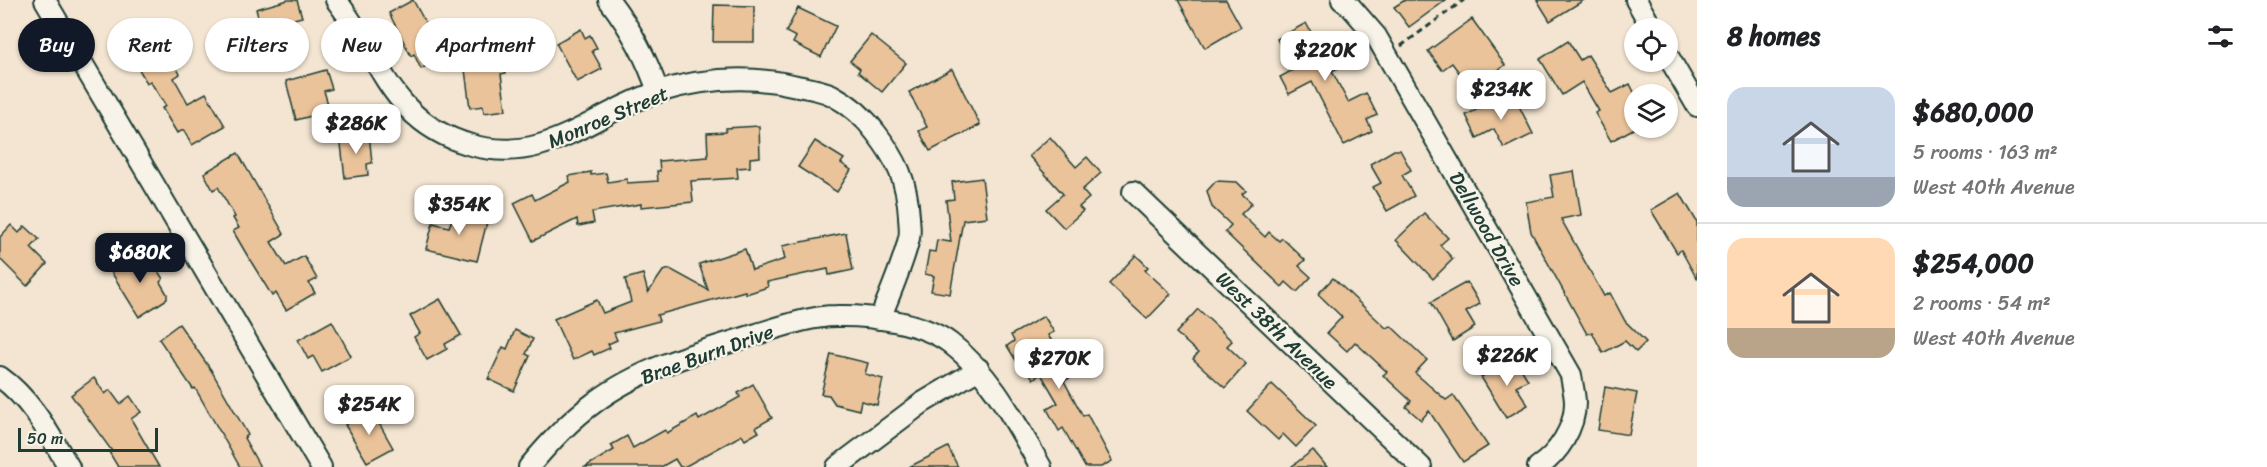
<!DOCTYPE html>
<html lang="en">
<head>
<meta charset="utf-8">
<style>
	:root { --surface:#fff; --page:#f2f2f2; --text:#202124; --muted:#757577; --line:#e0e0e0; --accent:#111827 }
	body { margin:0; font-family:Sriracha,sans-serif; background:var(--page); color:var(--text); height:100vh; display:flex; flex-direction:column; font-size:22px; white-space:nowrap }
	* { box-sizing:border-box; margin:0 }
	p { font-size:20px; color:var(--muted) }
	.icon { flex:none; width:33px; height:33px; fill:none; stroke:currentColor; stroke-width:2; stroke-linecap:round; stroke-linejoin:round }
	.map { position:relative; flex:1; overflow:hidden }
	.drawer { display:flex; flex-direction:column; background:var(--surface); width:570px }
	.drawer>* { flex:none }
	.top-card { position:absolute; left:18px; top:18px; width:570px; height:54px; display:flex; gap:12px }
	.tools { position:absolute; left:1624px; top:18px; display:grid; gap:12px }
	.tools a { display:grid; place-items:center; width:54px; height:54px; border-radius:50%; background:var(--surface); box-shadow:0 2px 4px #0004; font-size:30px }
	.scale { position:absolute; left:18px; bottom:15px; width:140px; box-sizing:border-box; padding-left:6px; border:3px solid #1f3d34; border-top:0; font-size:16px; line-height:21px; white-space:nowrap; color:#1f3d34; -webkit-text-stroke:4px #f7f3e8; paint-order:stroke }
	.price { position:absolute; translate:-50% -51px; padding:0 14px; border-radius:12px; background:#fff; color:#222; font-size:20px; line-height:39px; filter:drop-shadow(0 2px 3px #0008) }
	.price::after { content:''; position:absolute; left:50%; top:36px; width:18px; height:14px; margin-left:-9px; background:inherit; clip-path:polygon(0 0,100% 0,50% 100%) }
	.price.active { background:var(--accent); color:#fff }
	ul { padding:0; list-style:none }
	li { display:flex; align-items:center; gap:18px; height:150px; padding:0 30px }
	li+li { border-top:2px solid var(--line) }
	li span { display:grid; place-items:center; flex:none; width:168px; height:120px; border-radius:18px; color:#555 }
	li>.icon { margin-inline-start:auto }
	span .icon { width:72px; height:72px; fill:#fffc; stroke-width:1 }
	li b { font-size:26px }
	h2 { display:flex; justify-content:space-between; align-items:center; height:72px; padding:0 30px; font-size:26px }
	.chip { padding:0 21px; border-radius:27px; background:var(--surface); box-shadow:0 2px 4px #0004; font-size:21px; line-height:54px }
	.chip.active { background:var(--accent); color:#fff }
	main { display:flex; flex:1; min-height:0 }
	.map>svg:first-child { display:block }
	.building { fill:#eac39a; stroke:#1f3d34; stroke-width:1.5 }
	.lines { fill:none; stroke-linecap:round; stroke-linejoin:round }
	.minor-casing { stroke:#1f3d34; stroke-width:24 }
	.path { stroke:#1f3d34; stroke-width:3; stroke-dasharray:6 4.5; stroke-linecap:butt }
	.minor { stroke:#f7f3e8; stroke-width:20 }
	.labels { text-anchor:middle; stroke-width:4.5; stroke-linejoin:round; paint-order:stroke }
	.street-label { font-size:20px; fill:#1f3d34; stroke:#f7f3e8 }
</style>
</head>
<body>
<main>
<div class="map">
<svg width="1697" height="467" viewBox="0 0 1697 467">
	<rect width="100%" height="100%" fill="#f3e5d1"/>
	<filter id="ink" filterUnits="userSpaceOnUse"><feTurbulence type="fractalNoise" baseFrequency=".0167" numOctaves="2"/><feDisplacementMap in="SourceGraphic" scale="12" xChannelSelector="R" yChannelSelector="G"/><feConvolveMatrix kernelMatrix="1 2 1 2 8 2 1 2 1" color-interpolation-filters="sRGB"/></filter>
	<g filter="url(#ink)">
		<!-- building -->
		<g class="building">
			<polygon points="288,0 297,0 302,17 294,19 300,39 266,48 256,9"/>
			<polygon points="413,0 429,29 434,26 441,39 437,41 445,56 421,69 414,54 411,56 389,13"/>
			<polygon points="1178,0 1226,0 1241,27 1205,48"/>
			<polygon points="1405,0 1446,0 1409,27 1394,7"/>
			<polygon points="1537,0 1584,0 1550,21"/>
			<polygon points="714,5 754,6 754,42 713,42"/>
			<polygon points="798,8 836,26 821,57 793,43 796,37 786,32"/>
			<polygon points="1472,19 1505,65 1471,89 1452,63 1442,70 1428,51"/>
			<polygon points="1306,23 1319,47 1331,41 1344,65 1332,71 1348,102 1366,93 1377,115 1367,120 1372,131 1344,145 1312,82 1289,94 1280,77 1293,70 1277,39"/>
			<polygon points="581,29 585,38 590,35 597,48 592,51 602,69 577,82 556,43"/>
			<polygon points="871,35 906,63 882,92 858,72 860,69 850,61"/>
			<polygon points="1568,41 1580,60 1588,55 1612,93 1630,84 1635,94 1635,128 1611,141 1595,113 1599,111 1582,82 1562,95 1540,59"/>
			<polygon points="166,50 180,74 174,78 188,103 206,93 225,126 192,145 184,130 177,133 162,108 166,106 150,81 147,83 137,66"/>
			<polygon points="505,57 506,73 501,74 506,110 484,113 483,106 470,108 464,62"/>
			<polygon points="952,69 980,125 930,151 919,131 927,127 909,92"/>
			<polygon points="326,70 332,89 324,91 330,111 296,120 286,81"/>
			<polygon points="1512,92 1533,134 1504,148 1494,129 1477,138 1466,115"/>
			<polygon points="759,126 760,157 750,158 750,167 737,168 738,178 691,181 693,202 641,207 641,204 592,212 594,223 578,226 577,219 533,241 514,203 532,194 535,200 570,182 569,176 591,172 591,175 606,173 608,182 627,179 627,183 658,181 657,171 660,171 659,161 708,157 707,133 726,132 726,128"/>
			<polygon points="369,133 372,163 367,164 368,175 345,178 340,136"/>
			<polygon points="1050,137 1076,167 1087,157 1101,173 1082,190 1089,198 1079,207 1083,211 1064,228 1046,209 1063,194 1029,156"/>
			<polygon points="815,141 844,159 841,163 851,170 837,192 798,167"/>
			<polygon points="1394,150 1400,150 1411,170 1402,175 1414,196 1387,211 1373,187 1381,183 1370,164"/>
			<polygon points="238,153 284,234 271,242 286,266 304,256 317,279 309,283 315,293 286,310 276,293 272,296 247,255 233,231 239,228 233,218 235,217 218,187 213,190 204,173"/>
			<polygon points="1574,171 1581,215 1561,219 1604,296 1610,293 1625,321 1646,342 1636,352 1625,341 1603,353 1592,332 1587,334 1531,232 1526,202 1554,197 1550,175"/>
			<polygon points="982,178 987,217 963,220 950,294 931,291 934,276 925,274 929,251 935,252 937,240 951,242 946,200 954,199 952,182"/>
			<polygon points="1216,181 1237,182 1246,191 1242,194 1252,203 1241,214 1265,237 1269,232 1279,241 1282,238 1305,260 1299,266 1311,277 1297,292 1286,282 1282,287 1225,232 1231,225 1212,207 1207,191"/>
			<polygon points="1680,193 1697,222 1697,279 1681,250 1677,253 1651,210"/>
			<polygon points="458,210 488,218 477,261 426,249 433,223 449,227 452,219 456,219"/>
			<polygon points="1424,213 1448,238 1440,245 1453,259 1433,279 1396,240"/>
			<polygon points="11,225 19,233 25,226 39,239 31,248 47,264 27,286 0,259 0,237"/>
			<polygon points="846,233 853,270 829,275 828,269 767,282 768,287 746,294 745,291 657,315 659,321 614,333 617,340 608,344 610,348 594,355 592,351 573,360 554,319 597,300 603,313 631,302 625,279 643,274 648,293 663,271 670,269 708,290 699,264 745,249 752,270 785,259 782,246"/>
			<polygon points="140,252 147,263 151,260 163,279 160,282 167,294 167,299 139,317 110,270"/>
			<polygon points="1136,255 1148,267 1145,270 1171,294 1147,319 1109,284"/>
			<polygon points="1333,278 1386,328 1391,326 1427,360 1415,373 1446,400 1453,395 1488,446 1463,462 1429,411 1421,420 1406,407 1411,401 1383,375 1387,372 1355,342 1347,351 1327,333 1342,317 1318,294"/>
			<polygon points="1467,282 1480,304 1466,312 1475,327 1453,341 1431,302"/>
			<polygon points="440,299 461,335 445,344 447,349 427,360 414,337 420,333 410,316"/>
			<polygon points="1198,309 1232,341 1227,346 1246,364 1225,388 1193,359 1198,353 1176,333"/>
			<polygon points="1044,316 1054,332 1048,335 1073,376 1064,381 1083,416 1087,414 1112,461 1101,467 1085,467 1063,428 1059,431 1047,409 1058,403 1041,374 1033,379 1022,359 1017,362 1007,346 1014,341 1011,335"/>
			<polygon points="332,321 351,356 322,372 313,356 308,359 298,340"/>
			<polygon points="179,324 211,370 248,435 244,438 260,467 240,467 195,388 193,389 159,339"/>
			<polygon points="515,330 533,339 526,354 530,356 514,391 488,379 503,347 507,349"/>
			<polygon points="831,354 868,363 865,374 883,379 877,405 861,401 859,410 835,404 829,395 821,394"/>
			<polygon points="1514,357 1528,380 1516,386 1528,405 1506,418 1481,377"/>
			<polygon points="94,378 105,394 110,390 120,404 130,396 141,412 131,419 159,467 118,467 109,452 112,451 71,395"/>
			<polygon points="753,384 772,418 756,427 759,432 745,440 742,435 684,467 680,467 675,459 661,467 585,467 614,450 611,445 627,436 633,448 665,430 667,433 697,416 699,420 740,397 738,393"/>
			<polygon points="1272,384 1316,426 1296,447 1283,434 1278,440 1247,411"/>
			<polygon points="1605,387 1637,393 1629,435 1598,430"/>
			<polygon points="371,409 393,448 367,462 345,425"/>
			<polygon points="948,447 958,467 909,467"/>
			<polygon points="1313,450 1327,467 1291,467"/>
		</g>
		<g class="lines">
			<defs>
				<g id="minor">
					<polyline points="45,0 321,467"/>
					<path d="M336,0C382,58 389,122 471,145C547,166 592,113 658,92C704,78 750,75 797,86C808,88 822,90 832,95C849,104 865,118 876,133C897,160 907,181 909,216C909,223 911,231 909,238C904,262 889,295 880,319"/>
					<path d="M609,0C631,29 647,58 658,92"/>
					<path d="M1342,0L1350,6L1376,36L1571,375C1572,384 1575,394 1575,403C1575,428 1558,454 1538,467"/>
					<polyline points="1636,0 1652,28"/>
					<polyline points="1668,56 1697,106"/>
					<polyline points="1133,192 1421,467"/>
					<path d="M0,377C32,400 49,434 69,467"/>
					<path d="M529,467C548,444 569,421 594,403C640,368 701,351 757,334C780,327 811,316 836,316C870,315 922,322 950,343C992,375 1015,422 1041,467"/>
					<polyline points="837,467 922,403 979,369"/>
				</g>
			</defs>
			<!-- minor casing -->
			<use href="#minor" class="minor-casing"/>
			<!-- path -->
			<polyline class="path" points="1401,46 1464,0"/>
			<!-- minor -->
			<use href="#minor" class="minor"/>
		</g>
	</g>
	<g class="labels">
		<!-- street labels -->
		<g class="street-label">
			<text transform="translate(608 117) rotate(-23)" y="7">Monroe Street</text>
			<text transform="translate(1487 229) rotate(60)" y="7">Dellwood Drive</text>
			<text transform="translate(1277 330) rotate(44)" y="7">West 38th Avenue</text>
			<text transform="translate(707 354) rotate(-20)" y="7">Brae Burn Drive</text>
		</g>
	</g>
</svg>
<div class="tools">
<a><svg class="icon" aria-label="locate" viewBox="0 0 24 24"><circle cx="12" cy="12" r="6"/><path d="M12 2v4M12 18v4M2 12h4M18 12h4"/></svg></a>
<a><svg class="icon" aria-label="layers" viewBox="0 0 24 24"><path d="M12 4l9 5-9 5-9-5zM3 14l9 5 9-5"/></svg></a>
</div>
<div class="scale">50 m</div>
<b class="price" style="left:1325px;top:82px">$220K</b>
<b class="price" style="left:1501px;top:121px">$234K</b>
<b class="price" style="left:356px;top:155px">$286K</b>
<b class="price" style="left:459px;top:236px">$354K</b>
<b class="price active" style="left:140px;top:284px">$680K</b>
<b class="price" style="left:1507px;top:387px">$226K</b>
<b class="price" style="left:1059px;top:390px">$270K</b>
<b class="price" style="left:369px;top:436px">$254K</b>
<div class="top-card">
<a class="chip active">Buy</a>
<a class="chip">Rent</a>
<a class="chip">Filters</a>
<a class="chip">New</a>
<a class="chip">Apartment</a>
</div>
</div>
<section class="drawer">
<h2>8 homes<svg class="icon" aria-label="filters" viewBox="0 0 24 24"><path d="M4 7h16M4 17h16"/><circle cx="9" cy="7" r="2"/><circle cx="15" cy="17" r="2"/></svg></h2>
<ul>
<li><span style="background:linear-gradient(#c9d6e8 75%,#9aa5b1 0)"><svg class="icon" aria-label="home" viewBox="0 0 24 24"><path d="M3 11l9-7 9 7M6 9v11h12V9"/></svg></span><div><b>$680,000</b><p>5 rooms · 163 m²</p><p>West 40th Avenue</p></div></li>
<li><span style="background:linear-gradient(#ffd9b3 75%,#b9a48a 0)"><svg class="icon" aria-label="home" viewBox="0 0 24 24"><path d="M3 11l9-7 9 7M6 9v11h12V9"/></svg></span><div><b>$254,000</b><p>2 rooms · 54 m²</p><p>West 40th Avenue</p></div></li>
</ul>
</section>
</main>
</body>
</html>
